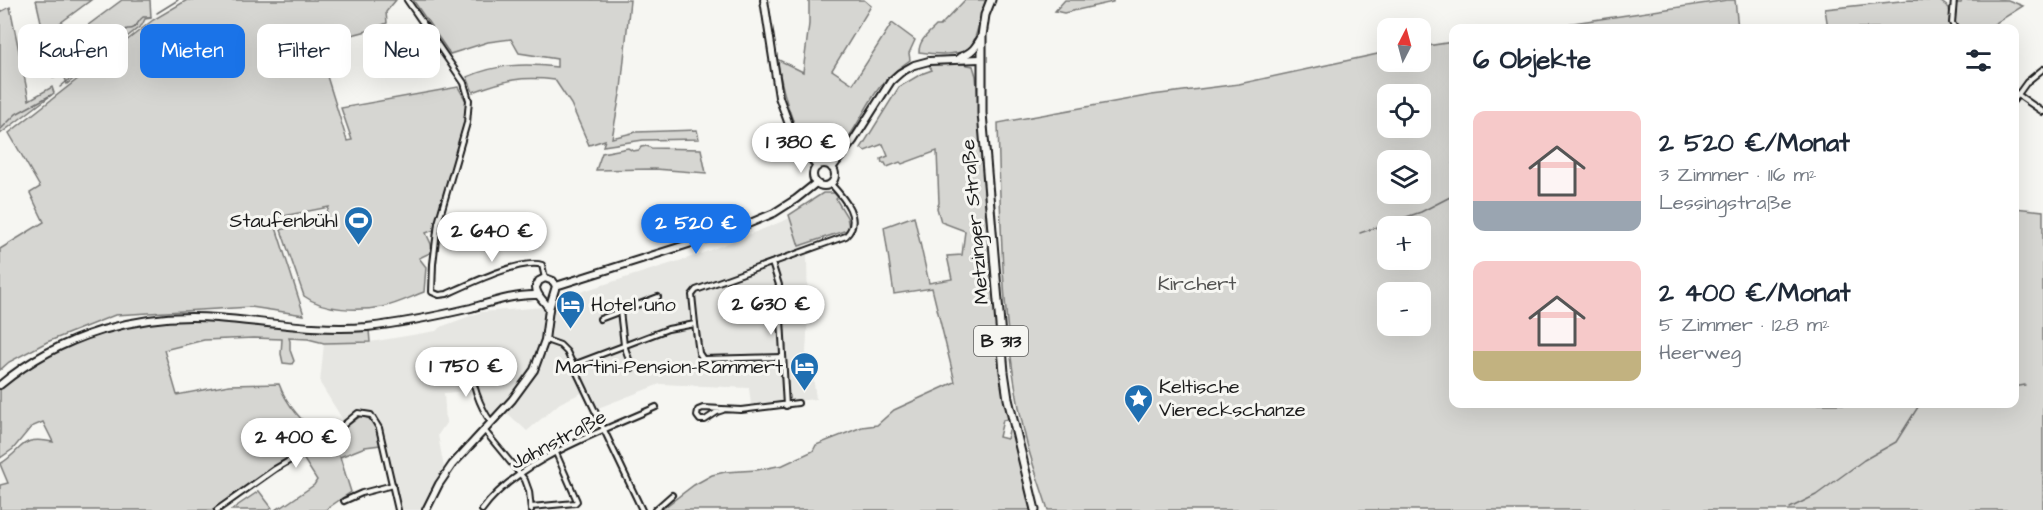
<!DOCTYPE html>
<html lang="de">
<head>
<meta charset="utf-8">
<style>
	:root { --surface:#fff; --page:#f2f2f3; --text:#1f2937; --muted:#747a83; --accent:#1a73e8 }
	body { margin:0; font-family:"Architects Daughter",sans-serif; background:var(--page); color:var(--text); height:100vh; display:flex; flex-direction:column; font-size:22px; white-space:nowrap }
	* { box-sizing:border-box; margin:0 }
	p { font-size:20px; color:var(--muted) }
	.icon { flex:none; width:33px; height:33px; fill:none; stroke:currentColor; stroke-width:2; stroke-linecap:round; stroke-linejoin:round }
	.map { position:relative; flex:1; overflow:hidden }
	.panel { position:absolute; left:1449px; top:24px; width:570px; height:384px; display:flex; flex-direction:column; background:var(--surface); border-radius:12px; box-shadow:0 6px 24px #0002 }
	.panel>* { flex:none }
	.hud { position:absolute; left:18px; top:24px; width:570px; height:54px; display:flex; gap:12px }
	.needle { width:39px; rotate:6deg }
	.buttons { position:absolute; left:1377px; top:18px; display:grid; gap:12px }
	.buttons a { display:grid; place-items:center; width:54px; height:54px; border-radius:12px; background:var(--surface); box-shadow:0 6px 24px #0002; font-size:30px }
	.price { position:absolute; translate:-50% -51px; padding:0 14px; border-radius:21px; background:#fff; color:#222; font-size:20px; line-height:39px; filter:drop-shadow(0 2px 3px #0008) }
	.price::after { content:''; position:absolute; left:50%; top:36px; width:18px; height:14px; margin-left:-9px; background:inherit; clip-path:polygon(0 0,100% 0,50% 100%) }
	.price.on { background:var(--accent); color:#fff }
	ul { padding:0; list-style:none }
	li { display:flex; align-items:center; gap:18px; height:150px; padding:0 24px }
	li span { display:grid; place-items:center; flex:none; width:168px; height:120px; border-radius:12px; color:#555 }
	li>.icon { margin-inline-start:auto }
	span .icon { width:72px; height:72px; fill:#fffc; stroke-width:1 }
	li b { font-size:26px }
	h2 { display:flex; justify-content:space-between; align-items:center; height:72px; padding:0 24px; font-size:26px }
	.pill { padding:0 21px; border-radius:12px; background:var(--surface); box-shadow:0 6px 24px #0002; font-size:21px; line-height:54px }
	.pill.on { background:var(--accent); color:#fff }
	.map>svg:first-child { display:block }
	.built { fill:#e6e6e2 }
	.green { fill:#d6d6d2; stroke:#797977; stroke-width:1.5; fill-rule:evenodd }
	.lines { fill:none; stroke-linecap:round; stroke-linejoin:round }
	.stream { stroke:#727271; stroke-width:1.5 }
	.street-casing { stroke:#1c1c1c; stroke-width:8 }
	.secondary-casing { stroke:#1c1c1c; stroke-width:10 }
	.primary-casing { stroke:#1c1c1c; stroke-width:11 }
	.street { stroke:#f6f6f2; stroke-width:4 }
	.secondary { stroke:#f6f6f2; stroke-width:6 }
	.primary { stroke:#f6f6f2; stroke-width:7 }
	.labels { text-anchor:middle; stroke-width:6; stroke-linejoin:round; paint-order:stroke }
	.shield { fill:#f6f6f2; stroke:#5d5d5c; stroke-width:1.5 }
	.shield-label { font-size:18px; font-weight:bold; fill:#1c1c1c }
	.poi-label { font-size:20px; fill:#1c1c1c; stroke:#f6f6f2; text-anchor:end }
	.street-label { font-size:20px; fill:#1c1c1c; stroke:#f6f6f2 }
	.park-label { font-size:20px; fill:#545453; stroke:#f6f6f2 }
</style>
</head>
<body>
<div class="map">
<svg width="2043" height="510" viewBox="0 0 2043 510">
	<rect width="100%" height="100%" fill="#f6f6f2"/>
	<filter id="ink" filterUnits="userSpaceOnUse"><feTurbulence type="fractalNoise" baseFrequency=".0167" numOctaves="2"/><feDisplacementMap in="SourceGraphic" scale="12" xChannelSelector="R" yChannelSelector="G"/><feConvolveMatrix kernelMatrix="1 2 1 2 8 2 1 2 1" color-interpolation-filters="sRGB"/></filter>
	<g filter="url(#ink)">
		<!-- built -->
		<polygon class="built" points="793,217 807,256 808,315 806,353 811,360 816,399 751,405 749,388 660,384 598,408 590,389 560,403 527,431 505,411 491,425 483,415 473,390 444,393 446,423 438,435 444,468 421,510 400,510 379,419 372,412 357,410 343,420 320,383 324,343 370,342 436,331 443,326 481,312 543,307 545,312 560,309 577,293 698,255"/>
		<!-- green -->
		<g class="green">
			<polygon points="36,0 91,0 44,35"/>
			<polygon points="122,0 150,0 151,18 145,19 142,25 67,84 64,75 53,78 49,54"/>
			<path d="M187,0H396L386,12L387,23L371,30L317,44L347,141L352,140L341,108L458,87L466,101V116L436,224L434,230L426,233L431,244L432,252L419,258L426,267L424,292C411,297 397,304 383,307C359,311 324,311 304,296L281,230L326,214L329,207L273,218L304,315L251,307L115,315L47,342L9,362L0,370V249L44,222L30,193L40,187L9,133L153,20Z"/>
			<path d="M413,0H630L621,89L612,138L636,132L697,130L699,139L643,140L603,146L605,140L589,145L571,104L555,80C521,76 505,80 473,92L467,77C497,64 525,63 557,67V59L519,53L511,39L488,42L450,54Z"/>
			<path d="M809,0H864L871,6L832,70L853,84L892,23L915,40L909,53L910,60C899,68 888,76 879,88C862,111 852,141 828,160C796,159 781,83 777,59L803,72L809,24Z"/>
			<path d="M965,0H986C981,12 977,38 971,46C963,57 932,54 919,52C919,40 928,34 936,26H940Z"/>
			<polygon points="1065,0 1113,0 1113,2 1064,13 1055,11"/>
			<polygon points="1727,0 1735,0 1738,28 1540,28"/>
			<polygon points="1910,0 1940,1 1949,8 1952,28 1828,28 1825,9"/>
			<polygon points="1962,0 2008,0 2023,6 1988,28 1957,28 1955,23 1955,3 1961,3"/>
			<polygon points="10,7 29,100 52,87 54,93 0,134 0,12"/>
			<path d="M1453,42L1454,404H2014L2015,208L2043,211V510H1048C1041,487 1032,464 1026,440C1001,336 1001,229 998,123L1152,95L1239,84L1387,52L1388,62H1420L1421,47ZM1388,94H1420V128H1388ZM1388,160H1420V194H1388ZM1388,226H1420V260H1388ZM1388,292H1420V326H1388Z"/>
			<polygon points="957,63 973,66 976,76 1000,366 1010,419 1003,420 999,437 1007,439 1009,430 1013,429 1032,510 661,510 694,485 712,475 725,472 757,470 783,465 813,451 816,445 862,427 877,425 894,410 955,382 932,288 894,294 884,227 914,216 929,283 952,279 947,256 962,255 965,231 941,222 937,208 939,203 937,151 902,164 900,162 887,167 885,163 882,163 881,159 888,156 883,144 865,151 861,148 899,87 921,74 932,70 928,64"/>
			<polygon points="647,146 651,148 701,149 706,173 655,169 596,170 602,153 628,148 633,151 639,150 641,147"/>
			<polygon points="823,193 834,193 838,197 836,199 847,217 849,227 847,230 799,246 789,215"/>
			<path d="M204,319L317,332L369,330L370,342L324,343L308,339L289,338L290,341V350L294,361L292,364L283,363L281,354L282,339L254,338L204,340L164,350L177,395L229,385L279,384C287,406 303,422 321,438L213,510H0V485L8,483L0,464C25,449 19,435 53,442L43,422L31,427L13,449L0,458V388C62,336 124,320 204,319Z"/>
			<path d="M361,416C377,418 377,433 380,445L365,447L340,457L351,492L325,510H275L281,506L282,507L314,485L317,480L303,458Z"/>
			<polygon points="259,491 272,508 269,510 231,510"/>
		</g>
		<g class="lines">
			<!-- stream -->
			<g class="stream">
				<polyline points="157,13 178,0"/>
				<path d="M60,87L71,78L80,59L88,53L115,41L127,29C138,30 136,22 143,17H151"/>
				<polyline points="0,130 16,114 51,95"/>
				<polyline points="1360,233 1421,212 1454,195"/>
				<polyline points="2014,387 2025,385"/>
				<polyline points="1790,508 1816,495 1864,460 1896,442 1918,407 1925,404"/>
			</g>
			<defs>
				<g id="street">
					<path d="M407,0L464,83L469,100L467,123L438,223L433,264L432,292L439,295L447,294C467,285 522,258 542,265L545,278"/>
					<polyline points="1954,0 1952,23 1955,28"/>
					<polyline points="2014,92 2043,112"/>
					<polyline points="2014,100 2027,82 2043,69"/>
					<polyline points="772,263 779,285 786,406"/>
					<polyline points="620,311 624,345 632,368"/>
					<polyline points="600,319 658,297"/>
					<polyline points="695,324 699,353 703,359 783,357"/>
					<polyline points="546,340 560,345 567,352 642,510"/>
					<path d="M469,362C473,384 478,404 491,422"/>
					<path d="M573,365L668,329L695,324L692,295L696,290L846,236C863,219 844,198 831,184"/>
					<polyline points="723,410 717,412 705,420 700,420 697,416 698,410 703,408 741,410 798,403"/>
					<polyline points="484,430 525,480 529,491 531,510"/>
					<polyline points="344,501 362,493 393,485"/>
					<polyline points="531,507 575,503 577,501 556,453"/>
					<polyline points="217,510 275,469 325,440 358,413 371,415 379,428 398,510"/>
					<path d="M482,510C518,460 601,432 656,407"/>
					<polyline points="655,510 672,495"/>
				</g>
				<g id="secondary">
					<polyline points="764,0 779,97 791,130 817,167"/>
					<path d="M960,57C972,53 976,47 982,36"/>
					<circle cx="824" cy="175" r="11"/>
					<polyline points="832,168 853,141 891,81 900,73 914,65 929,61 980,59"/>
					<polyline points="556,286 736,229 774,213 796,199 816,183"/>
					<path d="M549,309C545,301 536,296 536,287L539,281L545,278L553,281L556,286"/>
					<path d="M0,385C61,334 139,312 217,318C267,322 317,331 367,327C402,323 437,316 471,308C492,302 515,294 538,295"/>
					<polyline points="426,510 439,484 452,465 512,400 534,370 545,340 549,309 556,286"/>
				</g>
				<polyline id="primary" points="991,0 985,15 982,36 982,113 1004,372 1008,399 1035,510"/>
			</defs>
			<!-- street casing -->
			<use href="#street" class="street-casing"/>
			<!-- secondary casing -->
			<use href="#secondary" class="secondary-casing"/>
			<!-- primary casing -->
			<use href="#primary" class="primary-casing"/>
			<!-- street -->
			<use href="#street" class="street"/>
			<!-- secondary -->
			<use href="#secondary" class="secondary"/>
			<!-- primary -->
			<use href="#primary" class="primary"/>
		</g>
	</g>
	<!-- icons -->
	<defs>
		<symbol id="stadium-pin" viewBox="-11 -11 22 30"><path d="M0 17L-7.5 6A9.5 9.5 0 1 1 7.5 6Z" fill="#1f6fb2" stroke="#f6f6f2"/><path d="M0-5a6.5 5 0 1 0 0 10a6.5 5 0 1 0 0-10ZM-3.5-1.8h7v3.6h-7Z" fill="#fff"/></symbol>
		<symbol id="hotel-pin" viewBox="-11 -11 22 30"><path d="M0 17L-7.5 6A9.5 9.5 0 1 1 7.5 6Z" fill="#1f6fb2" stroke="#f6f6f2"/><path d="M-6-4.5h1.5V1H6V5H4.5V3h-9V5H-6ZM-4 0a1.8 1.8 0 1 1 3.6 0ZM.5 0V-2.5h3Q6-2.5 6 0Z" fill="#fff"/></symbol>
		<symbol id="sight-pin" viewBox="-11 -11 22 30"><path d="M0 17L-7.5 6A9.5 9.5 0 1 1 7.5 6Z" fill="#1f6fb2" stroke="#f6f6f2"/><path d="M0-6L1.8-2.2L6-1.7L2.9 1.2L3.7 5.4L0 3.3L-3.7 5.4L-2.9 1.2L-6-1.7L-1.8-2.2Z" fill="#fff"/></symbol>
	</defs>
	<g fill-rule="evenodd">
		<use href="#stadium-pin" x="342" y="204" width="33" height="45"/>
		<use href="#hotel-pin" x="554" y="288" width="33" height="45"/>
		<use href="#hotel-pin" x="788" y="350" width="33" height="45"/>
		<use href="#sight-pin" x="1122" y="382" width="33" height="45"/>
	</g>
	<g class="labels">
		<!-- shield labels -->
		<rect class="shield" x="974" y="326" width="54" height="30" rx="4.5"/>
		<g class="shield-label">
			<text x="1001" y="347">B 313</text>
		</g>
		<!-- poi labels -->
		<g class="poi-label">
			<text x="338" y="227">Staufenbühl</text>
			<text x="591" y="311" text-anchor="start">Hotel uno</text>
			<text x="783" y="373">Martini-Pension-Rammert</text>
			<text x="1159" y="393" text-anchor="start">Keltische<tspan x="1159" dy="23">Viereckschanze</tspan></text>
		</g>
		<!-- street labels -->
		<g class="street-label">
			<text transform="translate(974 222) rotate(-95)" y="7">Metzinger Straße</text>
			<text transform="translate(558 439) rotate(-28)" y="7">Jahnstraße</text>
		</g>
		<!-- park labels -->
		<g class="park-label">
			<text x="1197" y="290">Kirchert</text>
		</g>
	</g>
</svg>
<div class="buttons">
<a><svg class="needle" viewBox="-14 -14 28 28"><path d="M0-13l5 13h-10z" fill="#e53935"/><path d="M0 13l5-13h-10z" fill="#747a83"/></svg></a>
<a><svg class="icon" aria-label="locate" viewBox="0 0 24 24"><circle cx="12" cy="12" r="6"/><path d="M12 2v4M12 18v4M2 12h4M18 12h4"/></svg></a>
<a><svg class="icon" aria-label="layers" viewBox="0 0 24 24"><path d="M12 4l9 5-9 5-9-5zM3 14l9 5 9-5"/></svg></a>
<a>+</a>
<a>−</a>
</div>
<b class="price" style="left:801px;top:174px">1 380 €</b>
<b class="price on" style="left:696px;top:255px">2 520 €</b>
<b class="price" style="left:492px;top:263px">2 640 €</b>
<b class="price" style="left:771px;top:336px">2 630 €</b>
<b class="price" style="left:466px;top:398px">1 750 €</b>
<b class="price" style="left:296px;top:469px">2 400 €</b>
<div class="hud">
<a class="pill">Kaufen</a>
<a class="pill on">Mieten</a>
<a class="pill">Filter</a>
<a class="pill">Neu</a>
</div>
<section class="panel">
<h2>6 Objekte<svg class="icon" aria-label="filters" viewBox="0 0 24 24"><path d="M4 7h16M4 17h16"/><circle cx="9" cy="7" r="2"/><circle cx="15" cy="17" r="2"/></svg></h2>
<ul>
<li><span style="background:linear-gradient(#f6c9c9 75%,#9aa5b1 0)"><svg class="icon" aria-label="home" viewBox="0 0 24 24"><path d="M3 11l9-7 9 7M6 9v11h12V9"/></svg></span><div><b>2 520 €/Monat</b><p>3 Zimmer · 116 m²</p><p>Lessingstraße</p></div></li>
<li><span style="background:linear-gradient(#f6c9c9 75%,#c2b280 0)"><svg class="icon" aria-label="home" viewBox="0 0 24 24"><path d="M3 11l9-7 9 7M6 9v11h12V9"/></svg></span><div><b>2 400 €/Monat</b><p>5 Zimmer · 128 m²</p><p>Heerweg</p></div></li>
</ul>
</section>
</div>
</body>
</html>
